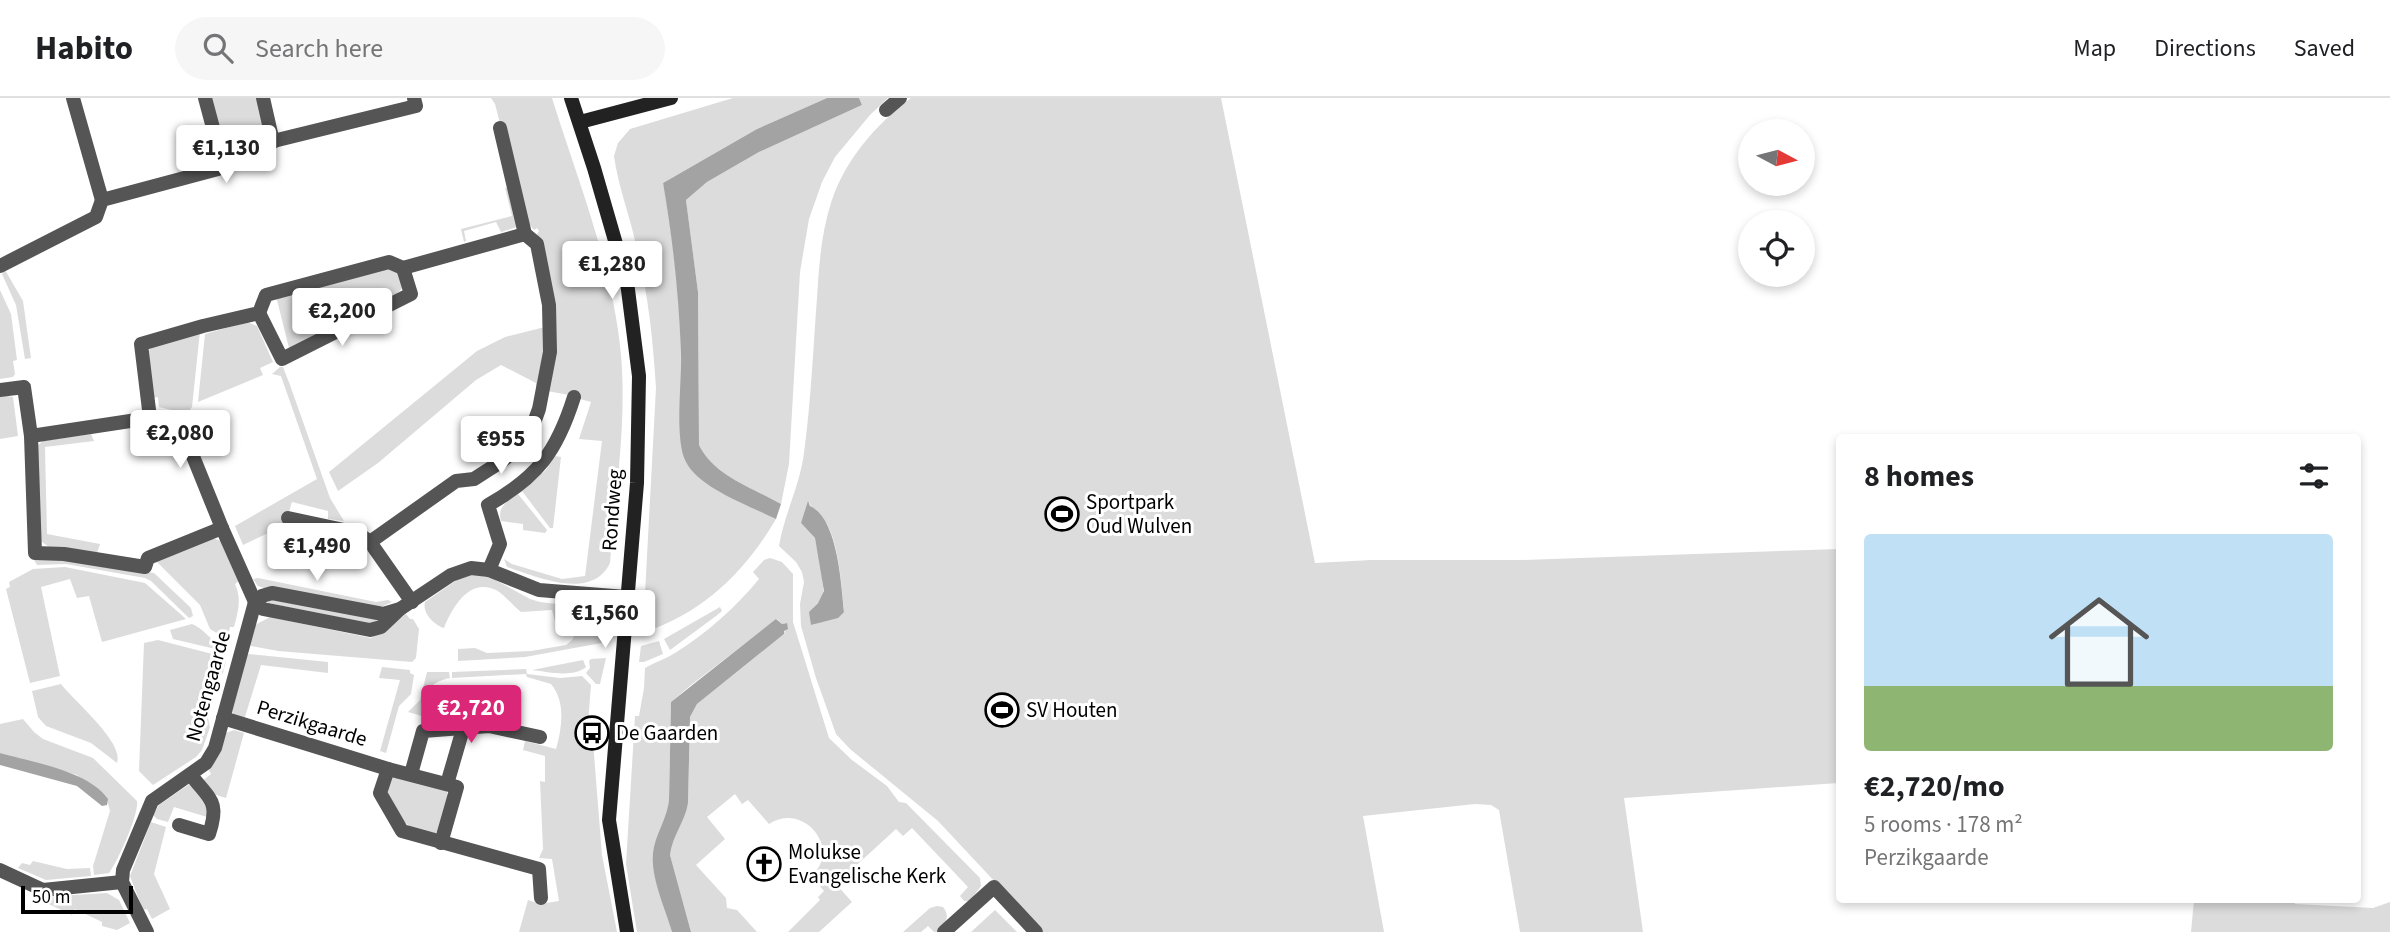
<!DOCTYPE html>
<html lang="en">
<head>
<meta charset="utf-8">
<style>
	:root { --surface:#fff; --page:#f6f6f6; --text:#202124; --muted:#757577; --line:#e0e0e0; --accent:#db2777 }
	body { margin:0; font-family:"Source Sans 3",sans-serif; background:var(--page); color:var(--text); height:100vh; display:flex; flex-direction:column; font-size:26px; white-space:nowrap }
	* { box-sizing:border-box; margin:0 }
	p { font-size:23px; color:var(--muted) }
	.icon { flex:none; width:38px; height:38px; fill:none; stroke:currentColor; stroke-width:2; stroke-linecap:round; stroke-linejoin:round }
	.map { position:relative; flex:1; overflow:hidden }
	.drawer { position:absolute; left:1836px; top:336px; width:525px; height:469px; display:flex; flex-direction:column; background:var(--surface); border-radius:7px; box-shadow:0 4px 10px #0003 }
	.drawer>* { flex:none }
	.needle { width:46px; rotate:97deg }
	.controls { position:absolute; left:1738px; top:21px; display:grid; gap:14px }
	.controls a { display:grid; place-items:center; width:77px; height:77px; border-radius:50%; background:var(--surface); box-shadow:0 4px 10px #0003; font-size:35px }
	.scale { position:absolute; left:21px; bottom:18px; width:112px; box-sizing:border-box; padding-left:7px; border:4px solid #000; border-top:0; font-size:19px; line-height:24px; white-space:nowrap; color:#000; -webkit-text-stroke:5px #fff; paint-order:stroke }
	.price { position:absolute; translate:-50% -60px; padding:0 16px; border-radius:7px; background:#fff; color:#222; font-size:23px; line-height:46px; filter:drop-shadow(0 2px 4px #0008) }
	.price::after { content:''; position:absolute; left:50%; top:42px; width:21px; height:16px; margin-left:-10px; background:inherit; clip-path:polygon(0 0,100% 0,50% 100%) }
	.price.selected { background:var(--accent); color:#fff }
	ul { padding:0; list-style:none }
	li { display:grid; align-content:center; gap:14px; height:371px; padding:0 28px }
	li+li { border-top:2px solid var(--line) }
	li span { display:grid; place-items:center; height:217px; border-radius:7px; color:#555 }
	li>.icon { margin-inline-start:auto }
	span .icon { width:126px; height:126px; fill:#fffc; stroke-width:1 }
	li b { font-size:30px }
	h2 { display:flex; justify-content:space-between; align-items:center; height:84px; padding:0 28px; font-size:30px }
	header { display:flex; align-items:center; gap:42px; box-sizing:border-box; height:98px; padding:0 35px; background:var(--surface); border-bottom:2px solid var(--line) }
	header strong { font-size:33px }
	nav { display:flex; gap:38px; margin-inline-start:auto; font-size:24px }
	.search { width:490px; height:63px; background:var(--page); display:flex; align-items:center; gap:18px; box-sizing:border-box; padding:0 24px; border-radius:38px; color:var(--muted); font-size:26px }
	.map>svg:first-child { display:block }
	.green { fill:#dcdcdc; fill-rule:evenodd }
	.water { fill:#a3a3a3 }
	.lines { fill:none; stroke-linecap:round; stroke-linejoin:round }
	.street { stroke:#555; stroke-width:14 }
	.secondary { stroke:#222; stroke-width:14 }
	.labels { text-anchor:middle; stroke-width:6; stroke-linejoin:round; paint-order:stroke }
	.poi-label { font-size:21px; fill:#000; stroke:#fff; text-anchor:start }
	.street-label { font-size:21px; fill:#000; stroke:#fff }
</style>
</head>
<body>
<header>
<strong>Habito</strong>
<div class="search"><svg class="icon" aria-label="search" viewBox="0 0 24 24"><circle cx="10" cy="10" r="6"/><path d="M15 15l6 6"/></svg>Search here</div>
<nav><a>Map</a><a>Directions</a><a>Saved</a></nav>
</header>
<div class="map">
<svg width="2390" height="834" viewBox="0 0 2390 834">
	<rect width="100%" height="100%" fill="#fff"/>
	<!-- green -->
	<g class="green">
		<polygon points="208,0 260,0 266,33 264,38 231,48 225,46"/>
		<path d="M491,0H552C578,83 613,169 621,257C627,326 615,396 610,465C592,503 537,479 507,469L504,461L512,466L562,481L585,478L602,343L579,341L591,304L580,301V299L547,293L539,141L537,136L539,133L537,130L534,132L525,121L495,6Z"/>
		<path d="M733,0H827L757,31L663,85C674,143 680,202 681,261C682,295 679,329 685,362L745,405L776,421C745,474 704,514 645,534L643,533L656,290C653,241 648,194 636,147C630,118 618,88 614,58L618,45L630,31Z"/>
		<path d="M859,0H888L870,17L835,59L822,84L809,121L800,174L789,366L781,406C752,389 715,379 699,347L698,194L686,102L707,84L759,54L862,7Z"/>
		<path d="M911,0H1221L1315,465L1371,462H1522L1839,451V688L1838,685L1624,700L1643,834H1520L1499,712L1491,707L1475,706L1363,718L1384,834H1042L938,723L850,651L836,636L816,580L801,528L800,506L804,484L802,474L796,464L779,448C784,417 800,387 804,355C811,304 813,252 817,200C819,168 821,136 831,105C844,63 876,26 911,0ZM809,404C813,415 825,420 829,430C839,451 842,490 844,513L812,527L813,510L824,498L821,468L815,440L801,425Z"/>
		<polygon points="509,89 517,129 501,134 496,124 464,133 466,143 464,144 461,131 512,118 505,90"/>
		<polygon points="388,169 398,173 402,190 393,201 289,250 276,198 302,191 304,196 312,194 311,189"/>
		<polygon points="5,172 23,203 31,260 25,261 16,207 2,176"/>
		<polygon points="0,192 11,216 17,262 13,263 15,276 13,279 0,281"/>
		<polygon points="247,224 257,228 273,264 260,270 263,277 198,304 205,236"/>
		<polygon points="545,229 544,257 536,293 536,285 501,267 476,282 378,365 338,393 329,374 477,253 505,239"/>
		<polygon points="200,233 192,309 184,320 171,312 159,309 158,299 152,300 149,252 155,246"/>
		<polygon points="280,269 283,269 290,287 330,400 344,423 328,421 328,413 292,404 289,414 282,420 285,427 243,447 235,428 317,381 281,278 272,276"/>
		<polygon points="0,297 13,299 18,338 0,341"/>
		<polygon points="91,336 94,343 45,349 47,436 100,446 97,455 49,449 38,441 37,348 43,343"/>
		<polygon points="555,358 561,359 553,430 550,430 522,393 546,372"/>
		<path d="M518,396L547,432L545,435L523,432V426L501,423C497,409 507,403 518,396Z"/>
		<path d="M213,440L221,443L239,483L235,486C242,501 238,514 234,529H230L227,541L210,531L200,507L157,464L158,460Z"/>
		<polygon points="47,458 154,475 191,510 193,518 189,520 151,483 145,480 66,466 37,467 34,462"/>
		<path d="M770,460L782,464L793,476V524L829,640L852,662L887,688L899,704L906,705L980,780L981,788L970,803H964L960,798L968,789L912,730L903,738L896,731L836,786L852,804L819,834H788L820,802L818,799L824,793L811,778C843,751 803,703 769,726L748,702L742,706L735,696L707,719L725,741L696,767L726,800L727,810L737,812L757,834H691L670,757L671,748L688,705L690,619L697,606L784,536L786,525L782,526L777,521L691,587L671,604L669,702L667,718L657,742L658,785L672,834H637L626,766L635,618H639L644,590L645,570C655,564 666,561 675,555C707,535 736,509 759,481L753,474L764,462Z"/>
		<polygon points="65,469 145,485 186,521 102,544 89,498 77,500 70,481 41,489 60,578 30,585 6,491 10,489 9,484 33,471"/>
		<path d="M473,476L492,480L530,501L540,504L589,510L602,520L607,532V544L525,559L458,563V551L475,550L487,555L531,553L566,547L572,542L576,534L568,524L555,523L552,512L521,514C513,508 505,497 496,492C469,479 452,510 444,530C434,527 422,515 425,504L461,479Z"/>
		<polygon points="258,480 376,504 388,502 392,504 379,510 264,490 258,488 253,481"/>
		<polygon points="269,501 377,521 377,523 374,526 268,505"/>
		<polygon points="720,509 722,513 716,518 670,552 664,541"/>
		<polygon points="406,516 410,521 413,521 419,531 416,560 412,564 278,553 251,548 249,545 255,527 270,519 371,540"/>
		<path d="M192,526C202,529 212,544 225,550L224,553L173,541L170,532Z"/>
		<polygon points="158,542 224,559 226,562 223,575 217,581 208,620 210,629 202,652 196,659 153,687 139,673 144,545"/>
		<polygon points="659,543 663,556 644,564 639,564 641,548"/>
		<polygon points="249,556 328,564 328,575 261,567 244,622 233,616 232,613 246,557"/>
		<polygon points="606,560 600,586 596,586 586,575 590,570 589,563 591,561"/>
		<path d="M583,562L586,569C573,580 549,574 532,572Z"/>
		<polygon points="382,569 410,572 410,575 414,577 411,596 399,608 386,655 380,653 400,582 379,580"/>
		<path d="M526,571L527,576L560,580L582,578L591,587L587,638L588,644H593L602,757L617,834H519L528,802L540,806L559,803L552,761L539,760L543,751L540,683L545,684V658L523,652L525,643L556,651C562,630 566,604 551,586L527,579L526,576L452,580V574Z"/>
		<path d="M427,574H449L450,580C429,584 419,598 422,618L408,614L420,602Z"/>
		<path d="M61,586C74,603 125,645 117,665L91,645L46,628L38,619L32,593Z"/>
		<path d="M23,621L34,634L43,641L93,660L137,703C139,716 118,763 109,775L94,777L93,768L110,713L106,698L77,677L0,655V626Z"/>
		<polygon points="234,632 244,635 226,700 210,695 201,684 211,676 209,672 221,654 226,635"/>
		<path d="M392,677L446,692L448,696L439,732L436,735C408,738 399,717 386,696Z"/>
		<polygon points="191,685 206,709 207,719 174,709 168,724 157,721 153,717 159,707"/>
		<polygon points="151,724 166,729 154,776 170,811 152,821 147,811 143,812 130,778"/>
		<polygon points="33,763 67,771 90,770 91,778 46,782 18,770 22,765 30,767"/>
		<polygon points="107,795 119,802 130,825 117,832 102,828 102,824 75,811 72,817 40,802 42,799"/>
		<polygon points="2194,802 2294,802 2295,806 2373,810 2390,804 2390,834 2191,834"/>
		<path d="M937,808L943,809C951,819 945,826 938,834H934L928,828L921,834H903L930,810Z"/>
		<polygon points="995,812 1017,834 971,834"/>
	</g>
	<!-- water -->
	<g class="water">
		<path d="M827,0H859L862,7L759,54L707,84L686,102L698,194L699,347C715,379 752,389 781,406L776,421C750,408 699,390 686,364C674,342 682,283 681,257C679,199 673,142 663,85L757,31Z"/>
		<path d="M808,403L810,408C838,421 841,485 844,514L838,520L811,527L809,514L818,505L824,493L815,440L801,425Z"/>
		<path d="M776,521L782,526L787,525L788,531L784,533V536L697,606L690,619L688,705C685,724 672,738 670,757L691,834H672C665,809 648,775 654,749C658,732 667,720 669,702L671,604Z"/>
		<path d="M0,655C32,664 89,673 108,701L107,707L102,708L77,688L0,667Z"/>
	</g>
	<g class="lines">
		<!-- street -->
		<g class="street">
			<polyline points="73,0 102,102"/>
			<polyline points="205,0 220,56"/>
			<polyline points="263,0 273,44"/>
			<polyline points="886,12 900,0"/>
			<polyline points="0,168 96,119 102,102 218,71 220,56 416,8 414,0"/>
			<polyline points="259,215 282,261 411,196 403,170"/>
			<polyline points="0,292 24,289 31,338 35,455 64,456 145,469 148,460 222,430"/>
			<polyline points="150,320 141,246 203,228 259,215 266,197 389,164 403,170 525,136"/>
			<path d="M31,338L150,320C164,321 176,325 184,336L222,430L255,504L263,511L370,532L381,529L400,511"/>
			<polyline points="288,420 358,435 370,444"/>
			<path d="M489,472L500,446L488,407C538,379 557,353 574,299"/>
			<polyline points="255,504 262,498 272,495 383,516 400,511 451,477 471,470 489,472 539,492 626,499"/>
			<polyline points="412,504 370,444 456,383 474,381 502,363 518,350 531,333 539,311 550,254 549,207 537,146 525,136 500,30"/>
			<polyline points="223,620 388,671 380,695 402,733 539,771 541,800"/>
			<polyline points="388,671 457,689 441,745"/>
			<polyline points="411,676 423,633 489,628 540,639"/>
			<polyline points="447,686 463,631"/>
			<path d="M179,727L209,736C220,703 210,702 191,677"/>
			<polyline points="0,772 43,792 122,784"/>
			<polyline points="147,834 122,784 123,772 152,703 206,665 215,650 255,504"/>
			<polyline points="944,834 994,789 1036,834"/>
		</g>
		<!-- secondary -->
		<g class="secondary">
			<polyline points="571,0 594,70 627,184 639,278 637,385 609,722 627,834"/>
			<polyline points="580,24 671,0"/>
		</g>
	</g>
	<!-- icons -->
	<defs>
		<symbol id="stadium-ring" viewBox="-11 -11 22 22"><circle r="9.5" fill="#fff" stroke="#000" stroke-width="1.5"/><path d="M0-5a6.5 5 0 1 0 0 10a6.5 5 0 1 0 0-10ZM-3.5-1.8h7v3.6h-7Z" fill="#000"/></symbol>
		<symbol id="bus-ring" viewBox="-11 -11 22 22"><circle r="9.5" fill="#fff" stroke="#000" stroke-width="1.5"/><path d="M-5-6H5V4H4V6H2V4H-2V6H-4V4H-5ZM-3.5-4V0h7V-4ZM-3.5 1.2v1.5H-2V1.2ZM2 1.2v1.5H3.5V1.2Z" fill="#000"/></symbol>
		<symbol id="church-ring" viewBox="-11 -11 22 22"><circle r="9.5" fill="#fff" stroke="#000" stroke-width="1.5"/><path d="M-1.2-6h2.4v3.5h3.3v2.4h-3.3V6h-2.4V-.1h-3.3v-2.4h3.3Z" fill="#000"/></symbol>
	</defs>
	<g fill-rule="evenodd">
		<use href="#stadium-ring" x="1043" y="397" width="38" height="38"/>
		<use href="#stadium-ring" x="983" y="593" width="38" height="38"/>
		<use href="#bus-ring" x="573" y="616" width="38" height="38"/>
		<use href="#church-ring" x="745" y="747" width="38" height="38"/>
	</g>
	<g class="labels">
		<!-- poi labels -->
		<g class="poi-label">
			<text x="1086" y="411">Sportpark<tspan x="1086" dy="24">Oud Wulven</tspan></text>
			<text x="1026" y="619">SV Houten</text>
			<text x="616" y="642">De Gaarden</text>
			<text x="788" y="761">Molukse<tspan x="788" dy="24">Evangelische Kerk</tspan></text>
		</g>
		<!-- street labels -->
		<g class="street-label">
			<text transform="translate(612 412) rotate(-86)" y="7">Rondweg</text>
			<text transform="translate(208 588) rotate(-74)" y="7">Notengaarde</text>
			<text transform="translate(312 625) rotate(17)" y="7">Perzikgaarde</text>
		</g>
	</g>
</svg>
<div class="controls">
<a><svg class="needle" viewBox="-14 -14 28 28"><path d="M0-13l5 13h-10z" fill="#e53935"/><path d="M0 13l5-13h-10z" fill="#757577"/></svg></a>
<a><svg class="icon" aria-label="locate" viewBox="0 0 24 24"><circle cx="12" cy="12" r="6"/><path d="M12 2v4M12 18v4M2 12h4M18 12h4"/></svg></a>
</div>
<div class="scale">50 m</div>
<b class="price" style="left:226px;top:87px">€1,130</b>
<b class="price" style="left:612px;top:203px">€1,280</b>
<b class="price" style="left:342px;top:250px">€2,200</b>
<b class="price" style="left:180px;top:372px">€2,080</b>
<b class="price" style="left:501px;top:378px">€955</b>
<b class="price" style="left:317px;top:485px">€1,490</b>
<b class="price" style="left:605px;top:552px">€1,560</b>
<b class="price selected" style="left:471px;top:647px">€2,720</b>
<section class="drawer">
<h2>8 homes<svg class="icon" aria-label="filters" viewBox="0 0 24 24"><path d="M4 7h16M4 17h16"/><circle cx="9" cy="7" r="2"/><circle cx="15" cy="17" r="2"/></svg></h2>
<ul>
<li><span style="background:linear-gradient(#bfe0f5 70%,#8fb573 0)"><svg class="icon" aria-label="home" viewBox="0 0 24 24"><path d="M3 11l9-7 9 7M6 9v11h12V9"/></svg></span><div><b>€2,720/mo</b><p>5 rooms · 178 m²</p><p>Perzikgaarde</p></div></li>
</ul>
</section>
</div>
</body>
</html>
